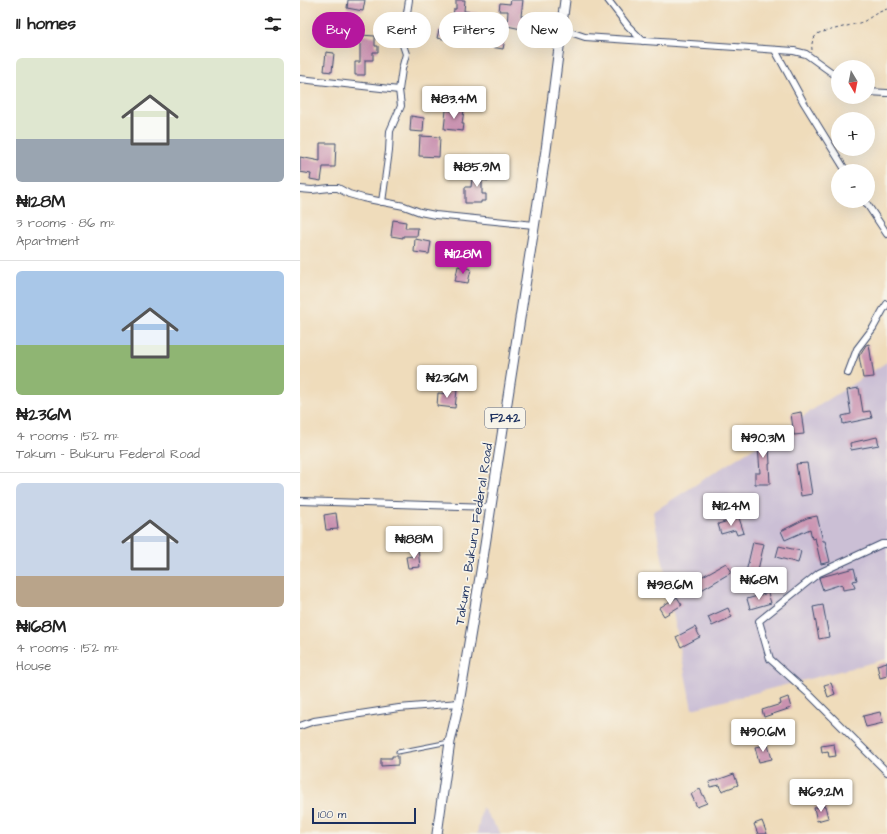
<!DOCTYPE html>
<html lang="en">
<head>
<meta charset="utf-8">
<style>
	:root { --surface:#fff; --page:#f2f2f2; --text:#222; --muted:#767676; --line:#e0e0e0; --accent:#b5179e }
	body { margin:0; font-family:"Architects Daughter",sans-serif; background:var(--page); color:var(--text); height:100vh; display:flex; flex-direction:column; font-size:15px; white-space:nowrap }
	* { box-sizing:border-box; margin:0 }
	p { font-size:13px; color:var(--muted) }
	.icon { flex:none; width:22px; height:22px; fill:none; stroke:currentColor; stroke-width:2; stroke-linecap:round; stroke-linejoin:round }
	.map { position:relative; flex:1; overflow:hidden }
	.drawer { display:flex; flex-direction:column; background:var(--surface); width:300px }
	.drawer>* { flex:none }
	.banner { position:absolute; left:12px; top:12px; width:380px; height:36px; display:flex; gap:8px }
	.needle { width:26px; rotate:170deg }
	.fabs { position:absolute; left:531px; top:60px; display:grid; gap:8px }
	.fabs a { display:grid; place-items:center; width:44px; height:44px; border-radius:50%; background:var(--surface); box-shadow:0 4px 16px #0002; font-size:20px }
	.scale { position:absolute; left:12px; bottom:10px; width:104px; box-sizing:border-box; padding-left:4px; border:2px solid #1b2f5e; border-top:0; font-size:11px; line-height:14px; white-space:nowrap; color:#1b2f5e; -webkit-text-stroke:3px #f7f3e8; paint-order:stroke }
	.price { position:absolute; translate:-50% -34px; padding:0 9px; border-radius:4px; background:#fff; color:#222; font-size:13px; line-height:26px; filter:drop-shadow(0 1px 2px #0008) }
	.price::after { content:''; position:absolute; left:50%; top:24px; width:12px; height:9px; margin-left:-6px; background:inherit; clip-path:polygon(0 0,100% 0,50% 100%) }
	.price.on { background:var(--accent); color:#fff }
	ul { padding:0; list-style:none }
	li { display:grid; align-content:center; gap:8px; height:212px; padding:0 16px }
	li+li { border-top:1px solid var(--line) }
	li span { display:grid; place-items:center; height:124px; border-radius:6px; color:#555 }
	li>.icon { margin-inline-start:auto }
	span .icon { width:72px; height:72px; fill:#fffc; stroke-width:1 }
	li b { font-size:17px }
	h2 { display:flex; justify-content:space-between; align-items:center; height:48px; padding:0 16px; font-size:17px }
	.tag { padding:0 14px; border-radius:18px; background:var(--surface); box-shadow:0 4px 16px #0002; font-size:14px; line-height:36px }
	.tag.on { background:var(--accent); color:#fff }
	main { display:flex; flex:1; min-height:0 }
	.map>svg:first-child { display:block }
	.industrial { fill:#cbbfd5 }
	.building { fill:#c992b0 }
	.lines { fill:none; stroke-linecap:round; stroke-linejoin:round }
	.lane-casing { stroke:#3b496c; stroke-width:5 }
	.street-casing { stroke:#3b496c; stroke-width:8 }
	.primary-casing { stroke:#3b496c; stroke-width:11 }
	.path { stroke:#3b496c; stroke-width:1; stroke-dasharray:3 3; stroke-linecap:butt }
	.lane { stroke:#fff; stroke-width:3 }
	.street { stroke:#fff; stroke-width:6 }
	.primary { stroke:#fff; stroke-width:9 }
	.labels { text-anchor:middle; stroke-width:3.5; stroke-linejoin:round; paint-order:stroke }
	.shield { fill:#f7f3e8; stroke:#5d6a87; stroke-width:1 }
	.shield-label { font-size:12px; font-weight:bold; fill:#1b2f5e }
	.street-label { font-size:13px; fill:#1b2f5e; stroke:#f7f3e8 }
</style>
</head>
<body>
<main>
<section class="drawer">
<h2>11 homes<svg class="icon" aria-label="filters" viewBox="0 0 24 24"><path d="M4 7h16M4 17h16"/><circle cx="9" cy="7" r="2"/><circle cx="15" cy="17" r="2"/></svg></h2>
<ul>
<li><span style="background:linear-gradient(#dfe7d0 65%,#9aa5b1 0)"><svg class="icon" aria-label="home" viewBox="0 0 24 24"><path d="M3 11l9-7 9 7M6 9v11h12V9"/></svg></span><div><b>₦128M</b><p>3 rooms · 86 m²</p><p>Apartment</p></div></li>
<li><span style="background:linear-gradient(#a9c7e8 60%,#8fb573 0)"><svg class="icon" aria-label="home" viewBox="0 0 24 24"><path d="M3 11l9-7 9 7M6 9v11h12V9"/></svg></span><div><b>₦236M</b><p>4 rooms · 152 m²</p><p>Takum - Bukuru Federal Road</p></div></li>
<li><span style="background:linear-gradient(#c9d6e8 75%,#b9a48a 0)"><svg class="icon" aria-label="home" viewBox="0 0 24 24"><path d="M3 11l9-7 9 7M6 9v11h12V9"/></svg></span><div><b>₦168M</b><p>4 rooms · 152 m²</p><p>House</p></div></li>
</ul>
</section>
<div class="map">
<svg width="587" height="834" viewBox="0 0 587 834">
	<rect width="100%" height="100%" fill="#f7f3e8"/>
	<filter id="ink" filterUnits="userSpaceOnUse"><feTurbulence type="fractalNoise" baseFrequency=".025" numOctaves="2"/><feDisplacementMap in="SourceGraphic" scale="8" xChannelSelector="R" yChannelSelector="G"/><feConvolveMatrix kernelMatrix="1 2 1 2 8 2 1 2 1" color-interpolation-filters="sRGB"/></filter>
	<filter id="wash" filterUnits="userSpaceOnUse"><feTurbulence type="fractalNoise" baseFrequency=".012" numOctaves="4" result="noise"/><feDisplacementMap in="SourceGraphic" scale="16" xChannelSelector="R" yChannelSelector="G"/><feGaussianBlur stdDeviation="0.9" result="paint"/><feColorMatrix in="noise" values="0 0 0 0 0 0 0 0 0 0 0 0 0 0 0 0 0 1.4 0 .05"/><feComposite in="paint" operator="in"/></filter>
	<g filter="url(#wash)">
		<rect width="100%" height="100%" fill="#efdcbb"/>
		<!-- industrial -->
		<g class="industrial">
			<polygon points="587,362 587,659 392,709 353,512"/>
			<polygon points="182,807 201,834 177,834"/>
		</g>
		<g id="blocks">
			<!-- building -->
			<g class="building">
				<polygon points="48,0 65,0 63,11 47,8"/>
				<polygon points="156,0 165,0 164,11 178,13 176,33 194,33 195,26 207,29 203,49 191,47 192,43 164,42 137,38 139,30 146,31 147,22 152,23 154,9 156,9"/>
				<polygon points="211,0 223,0 221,16 228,17 226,30 207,26 208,11 199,11 200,3 210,4"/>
				<polygon points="41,16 41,19 58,21 57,31 30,28 30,17"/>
				<polygon points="60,35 75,36 75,46 78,46 78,52 73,52 73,60 65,60 65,75 55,75 55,62 60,62"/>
				<polygon points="26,52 34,53 32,72 24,71"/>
				<polygon points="152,109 164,110 162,124 164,124 163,131 144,129 146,110 152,111"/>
				<polygon points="111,116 124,118 123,132 110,131"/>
				<polygon points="120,136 140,137 139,157 119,156"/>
				<polygon points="20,143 36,143 35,167 23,167 21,181 10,179 11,174 0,172 0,157 20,161"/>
				<polygon points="173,171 191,174 190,181 182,180 182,194 186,194 186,201 181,201 181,203 165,203 165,187 171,187"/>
				<polygon points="93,220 106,222 105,228 118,228 117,236 103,236 103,238 91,236"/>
				<polygon points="115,239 131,242 129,254 114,252"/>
				<polygon points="158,266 171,269 168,283 155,281"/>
				<polygon points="569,344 574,377 563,378 559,356 566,345"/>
				<polygon points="559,388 563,412 570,411 572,418 543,424 542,416 551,414 547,390"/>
				<polygon points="150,389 157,390 155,408 137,406 138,393 150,394"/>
				<polygon points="501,412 504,434 494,435 491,414"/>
				<polygon points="457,431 468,431 470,464 469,464 470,484 455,484 455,473 460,473"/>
				<polygon points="577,437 579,445 551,450 550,443"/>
				<polygon points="507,463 512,494 501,496 496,464"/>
				<polygon points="36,513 38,529 26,530 24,515"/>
				<polygon points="517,516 523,541 525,541 530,562 521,564 515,538 512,539 510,529 485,540 481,531 507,518"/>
				<polygon points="439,518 444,533 437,535 435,530 421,534 418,524"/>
				<polygon points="453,542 464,544 454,587 443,585"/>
				<polygon points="479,546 501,551 498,563 476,557"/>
				<polygon points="118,549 120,567 108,568 106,557 113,556 112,550"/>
				<polygon points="426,563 432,572 393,595 387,585"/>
				<polygon points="554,568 557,580 553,581 555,588 543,590 542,584 523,590 519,578 521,577"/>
				<polygon points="468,593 471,603 450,609 447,599"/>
				<polygon points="377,597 382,605 364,616 359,608"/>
				<polygon points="523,605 529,637 519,639 513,607"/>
				<polygon points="428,608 432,617 412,626 408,617"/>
				<polygon points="395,627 400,637 381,647 376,637"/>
				<polygon points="587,662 587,676 580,678 577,665"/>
				<polygon points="531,683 535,694 528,697 524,685"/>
				<polygon points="488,697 491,708 464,717 462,710 481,704 480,700"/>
				<polygon points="580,712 583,723 566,727 563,716"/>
				<polygon points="534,744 536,756 529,757 528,751 522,752 521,746"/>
				<polygon points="468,745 472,759 459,762 455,747"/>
				<polygon points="92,756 98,756 98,765 81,766 81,758 92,758"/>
				<polygon points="434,774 438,785 422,791 420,785 410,787 409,782 417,780"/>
				<polygon points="400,789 407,803 397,807 391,794"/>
				<polygon points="525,806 528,818 517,821 514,808"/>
				<polygon points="462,821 467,834 458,834 454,824"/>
			</g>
		</g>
	</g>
	<g filter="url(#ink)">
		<use href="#blocks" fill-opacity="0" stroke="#3b496c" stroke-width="1"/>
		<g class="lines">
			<defs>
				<polyline id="lane" points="98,752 149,742"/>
				<g id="street">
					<polyline points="308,0 328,26 343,41"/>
					<polyline points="261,29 285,37 494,51 506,54 538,77"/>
					<polyline points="475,50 504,103 546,171"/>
					<polyline points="0,79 99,90"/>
					<polyline points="568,92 587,93"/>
					<polyline points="0,189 12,190 30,188 38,188 49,194 63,198 104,206 120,212 135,215 234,225"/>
					<polyline points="565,201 587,234"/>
					<polyline points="82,202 89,151 90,131 101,106 99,90 102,69 106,54 102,42 102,28 107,13 109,0"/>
					<polyline points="548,373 557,349 573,328 583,310 587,304"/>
					<polyline points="0,501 191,507"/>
					<polyline points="587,544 582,544 519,573 459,621 470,659 509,694 587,772"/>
					<polyline points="0,726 14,721 99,708 159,703"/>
				</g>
				<polyline id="primary" points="137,834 150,742 159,703 181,571 246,150 265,0"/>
			</defs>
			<!-- lane casing -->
			<use href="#lane" class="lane-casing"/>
			<!-- street casing -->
			<use href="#street" class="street-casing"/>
			<!-- primary casing -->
			<use href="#primary" class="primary-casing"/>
			<!-- path -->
			<path class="path" d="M512,50C511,43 513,37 519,33L563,22L577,13L587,9"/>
			<!-- lane -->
			<use href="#lane" class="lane"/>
			<!-- street -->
			<use href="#street" class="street"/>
			<!-- primary -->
			<use href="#primary" class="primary"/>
		</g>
	</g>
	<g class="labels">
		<!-- shield labels -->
		<rect class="shield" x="185" y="408" width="40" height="20" rx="3"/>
		<g class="shield-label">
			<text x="205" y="422">F242</text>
		</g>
		<!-- street labels -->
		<g class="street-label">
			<text transform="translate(173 534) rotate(-81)" y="5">Takum - Bukuru Federal Road</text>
		</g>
	</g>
</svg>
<div class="fabs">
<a><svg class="needle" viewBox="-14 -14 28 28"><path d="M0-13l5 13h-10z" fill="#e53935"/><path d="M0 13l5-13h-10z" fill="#767676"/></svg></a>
<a>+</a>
<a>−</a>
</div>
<div class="scale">100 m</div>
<b class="price" style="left:154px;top:120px">₦83.4M</b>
<b class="price" style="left:177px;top:188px">₦85.9M</b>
<b class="price on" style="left:163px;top:275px">₦128M</b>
<b class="price" style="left:147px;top:399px">₦236M</b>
<b class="price" style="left:463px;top:459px">₦90.3M</b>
<b class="price" style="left:431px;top:527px">₦124M</b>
<b class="price" style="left:114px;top:560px">₦188M</b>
<b class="price" style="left:459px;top:601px">₦168M</b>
<b class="price" style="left:370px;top:606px">₦98.6M</b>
<b class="price" style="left:463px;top:753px">₦90.6M</b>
<b class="price" style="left:521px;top:813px">₦69.2M</b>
<div class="banner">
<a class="tag on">Buy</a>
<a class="tag">Rent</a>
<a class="tag">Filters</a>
<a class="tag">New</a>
</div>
</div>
</main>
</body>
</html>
